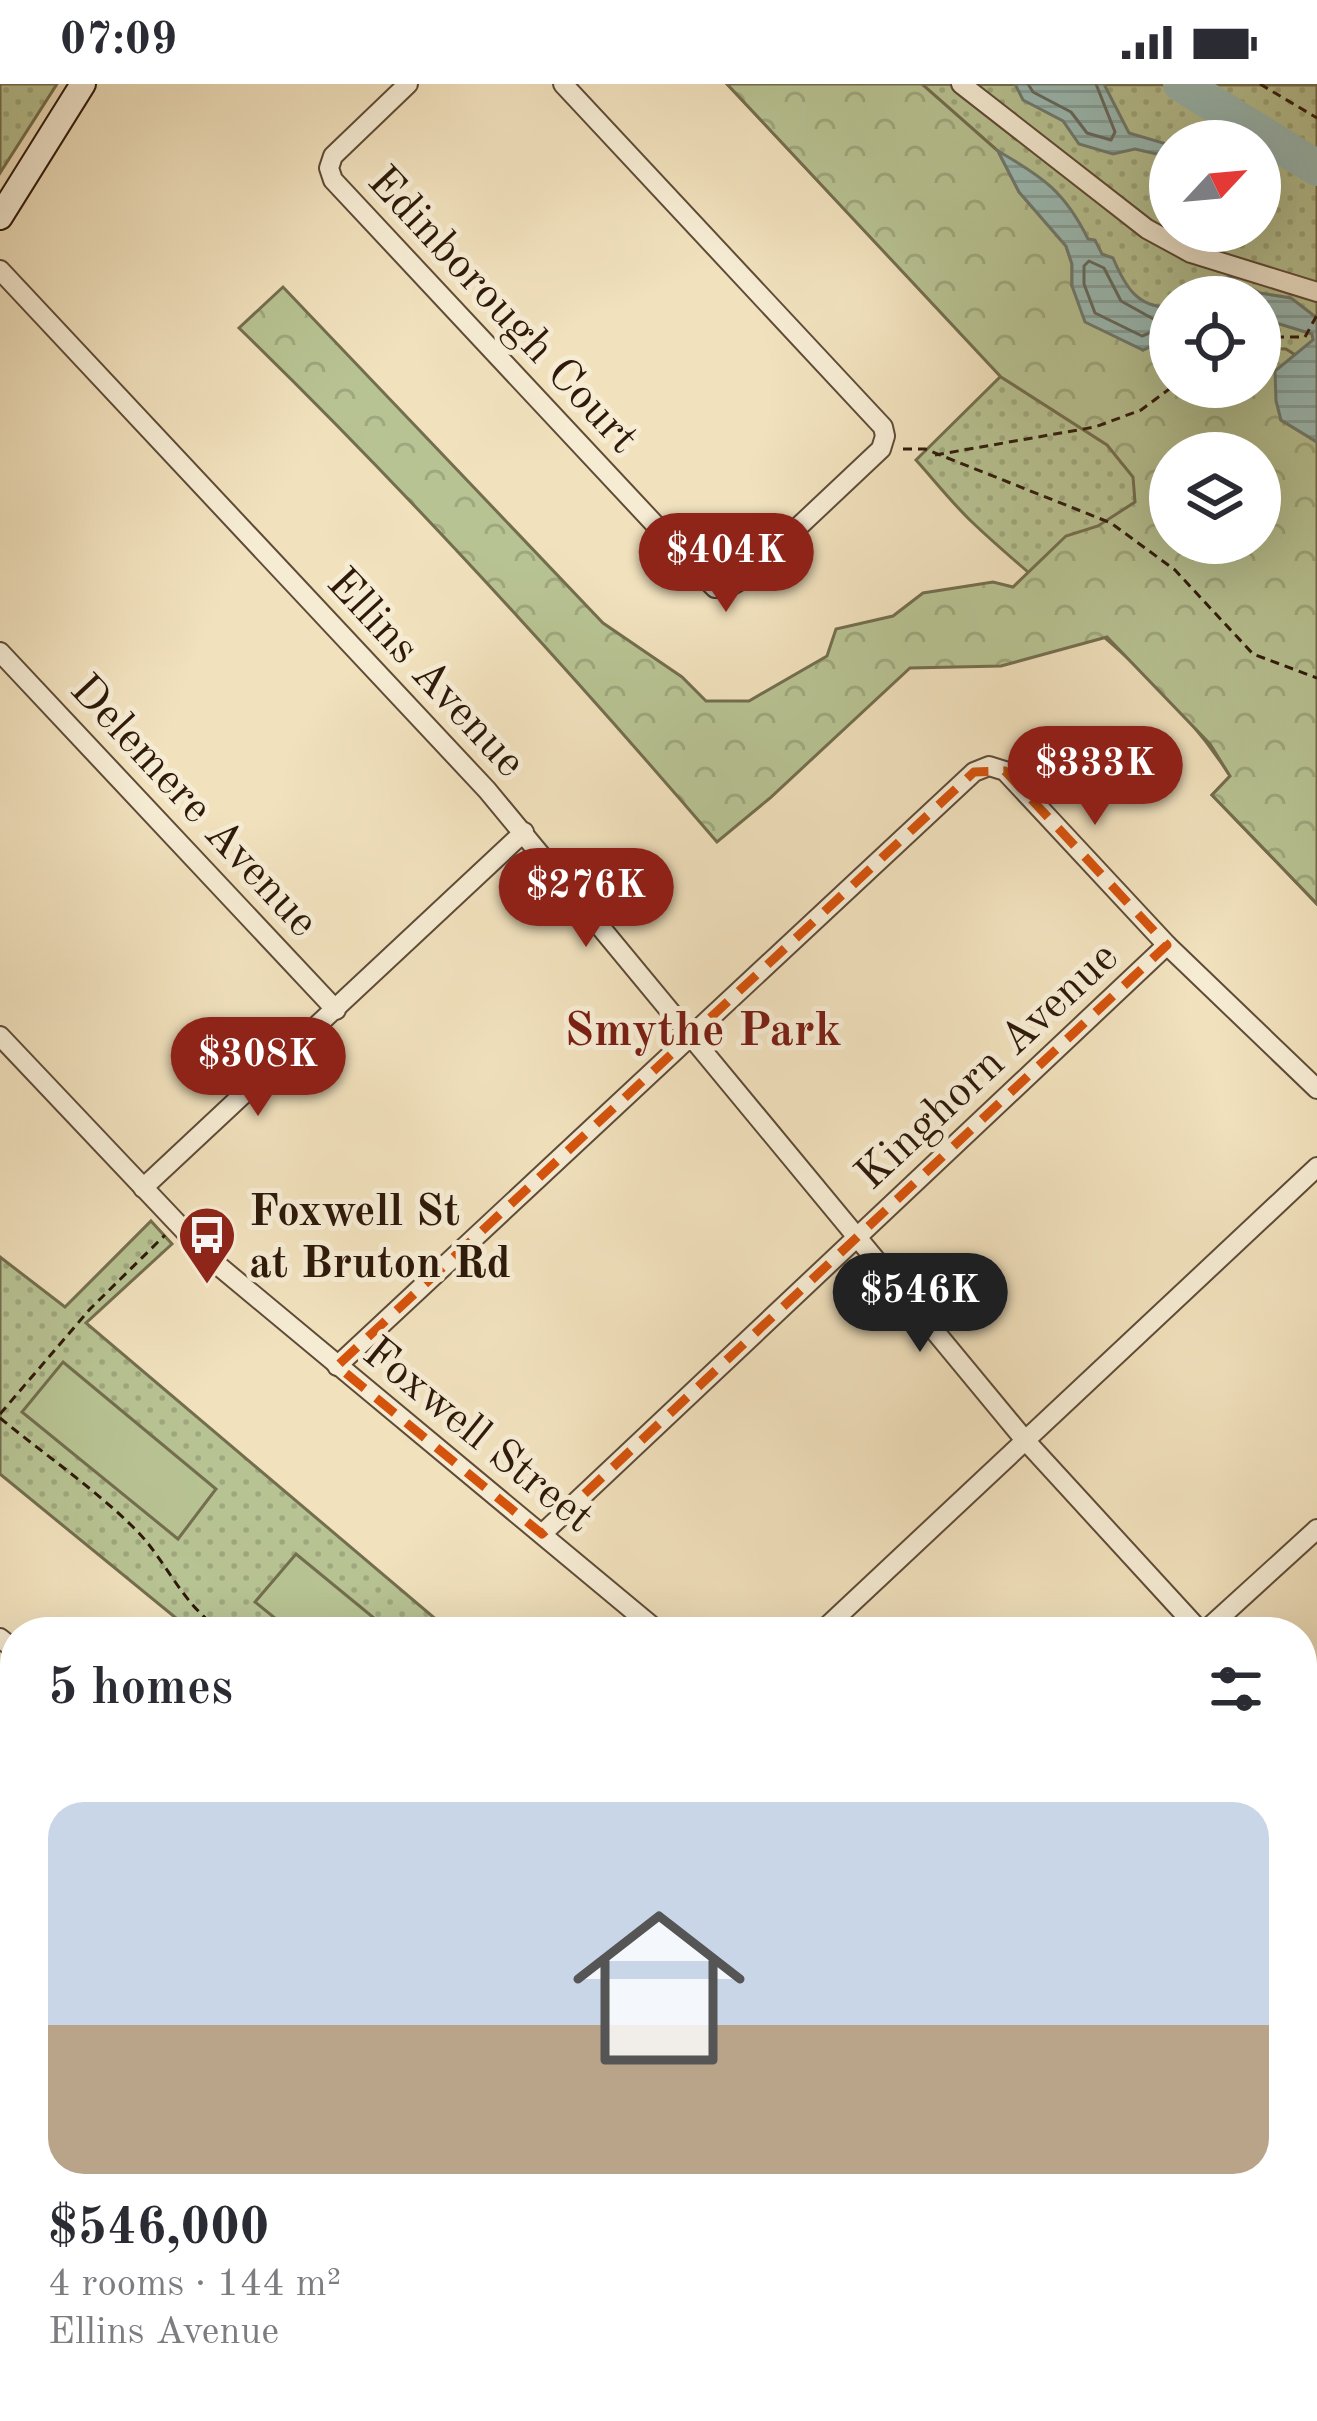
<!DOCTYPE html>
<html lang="en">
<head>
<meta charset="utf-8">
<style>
	:root { --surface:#fff; --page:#f7f7f7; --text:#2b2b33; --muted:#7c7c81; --accent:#8f2418 }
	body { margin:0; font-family:"Old Standard TT",serif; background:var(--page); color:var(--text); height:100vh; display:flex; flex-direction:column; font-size:45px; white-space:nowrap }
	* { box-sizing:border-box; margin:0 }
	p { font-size:39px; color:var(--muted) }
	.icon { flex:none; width:66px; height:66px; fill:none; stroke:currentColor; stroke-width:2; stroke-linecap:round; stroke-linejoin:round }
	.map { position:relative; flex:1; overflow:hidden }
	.sheet { position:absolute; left:0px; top:1533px; width:1317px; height:804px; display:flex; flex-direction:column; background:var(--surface); border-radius:48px 48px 0 0; box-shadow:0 12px 48px #0002 }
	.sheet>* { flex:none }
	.needle { width:78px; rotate:64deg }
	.controls { position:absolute; left:1149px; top:36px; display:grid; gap:24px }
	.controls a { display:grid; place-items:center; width:132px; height:132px; border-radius:50%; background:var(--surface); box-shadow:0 12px 48px #0002; font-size:60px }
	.price { position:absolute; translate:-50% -102px; padding:0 27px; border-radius:42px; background:var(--accent); color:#fff; font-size:39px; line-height:78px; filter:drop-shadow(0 3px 6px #0008) }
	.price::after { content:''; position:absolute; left:50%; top:72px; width:36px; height:27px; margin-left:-18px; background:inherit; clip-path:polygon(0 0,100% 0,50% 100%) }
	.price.selected { background:#222; color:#fff }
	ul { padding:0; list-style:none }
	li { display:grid; align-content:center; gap:24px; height:636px; padding:0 48px }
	li span { display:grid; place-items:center; height:372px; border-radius:36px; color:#555 }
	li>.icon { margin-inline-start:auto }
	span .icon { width:216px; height:216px; fill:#fffc; stroke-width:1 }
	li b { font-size:51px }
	h2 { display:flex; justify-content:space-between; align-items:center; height:144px; padding:0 48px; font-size:51px }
	.status { display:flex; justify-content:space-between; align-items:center; height:84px; padding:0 60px; background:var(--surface); direction:ltr }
	.status svg { height:33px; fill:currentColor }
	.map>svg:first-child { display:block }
	.grass { fill:url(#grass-dots); stroke:#736e4e; stroke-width:3; fill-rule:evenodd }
	.forest { fill:url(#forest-crowns); stroke:#736e4e; stroke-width:3; fill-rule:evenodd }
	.garden { fill:#b8c393; stroke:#736e4e; stroke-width:3 }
	.water { fill:url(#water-rules); stroke:#6f7b71; stroke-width:3 }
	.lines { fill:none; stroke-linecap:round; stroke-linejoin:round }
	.shore { stroke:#646a60; stroke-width:3 }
	.river { stroke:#9bbcb6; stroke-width:36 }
	.lane-casing { stroke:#5f4b37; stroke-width:14 }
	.street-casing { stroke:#5f4b37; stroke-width:22 }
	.secondary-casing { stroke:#2e190a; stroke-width:28 }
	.path { stroke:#2e190a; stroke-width:3; stroke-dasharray:9 6; stroke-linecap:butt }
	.lane { stroke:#f6ecd4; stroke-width:9 }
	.street { stroke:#f6ecd4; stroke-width:18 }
	.secondary { stroke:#f6ecd4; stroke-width:24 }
	.marked { fill:none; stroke:#d5530c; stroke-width:9; stroke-dasharray:24 15; stroke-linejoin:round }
	.labels { text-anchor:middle; stroke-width:10; stroke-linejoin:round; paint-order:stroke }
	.street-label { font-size:45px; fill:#2e190a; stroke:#f6ecd4 }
	.poi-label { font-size:45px; font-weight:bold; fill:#2e190a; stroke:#f6ecd4; text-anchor:start }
	.neighbourhood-label { font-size:48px; font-weight:bold; fill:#7a1f14; stroke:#f6ecd4 }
</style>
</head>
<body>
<div class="status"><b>07:09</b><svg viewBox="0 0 49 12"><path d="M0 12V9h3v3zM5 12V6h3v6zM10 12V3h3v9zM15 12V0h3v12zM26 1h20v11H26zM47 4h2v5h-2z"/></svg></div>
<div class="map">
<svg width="1317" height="2337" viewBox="0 0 1317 2337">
	<defs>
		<pattern id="grass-dots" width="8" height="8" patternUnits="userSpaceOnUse" patternTransform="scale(3)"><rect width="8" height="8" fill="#b8c393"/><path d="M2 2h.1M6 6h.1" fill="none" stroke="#9ea77d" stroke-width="1.8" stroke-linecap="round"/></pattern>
		<pattern id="forest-crowns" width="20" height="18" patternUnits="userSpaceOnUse" patternTransform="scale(3)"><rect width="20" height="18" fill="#b8c393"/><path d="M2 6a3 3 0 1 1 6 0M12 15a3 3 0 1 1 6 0" fill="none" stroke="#9ea77d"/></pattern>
		<pattern id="water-rules" width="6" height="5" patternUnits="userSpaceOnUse" patternTransform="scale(3)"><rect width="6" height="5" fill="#9bbcb6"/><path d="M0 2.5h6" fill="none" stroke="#86a19b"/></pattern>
	</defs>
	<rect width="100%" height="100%" fill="#f1e1bd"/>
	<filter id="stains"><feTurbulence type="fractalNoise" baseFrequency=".00167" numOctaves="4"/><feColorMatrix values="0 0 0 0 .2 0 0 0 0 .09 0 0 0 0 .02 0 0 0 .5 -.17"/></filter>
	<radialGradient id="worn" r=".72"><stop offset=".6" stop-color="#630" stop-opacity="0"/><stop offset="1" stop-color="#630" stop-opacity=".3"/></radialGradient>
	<!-- grass -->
	<g class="grass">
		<polygon points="0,0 57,0 0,89"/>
		<path d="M727,0L1317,1V820L1212,711L1230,692C1165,589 1059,521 972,438C952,419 934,396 916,376L1001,292ZM1170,57H1260V147H1170ZM1170,213H1260V303H1170ZM1170,369H1260V459H1170Z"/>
		<polygon points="151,1137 172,1160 86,1239 451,1548 193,1548 0,1390 0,1173 65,1223"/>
		<polygon points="1317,2235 1317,2337 1078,2337 1064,2322 1302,2322 1302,2255"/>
	</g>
	<!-- forest -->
	<path class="forest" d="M727,0H922L998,67L1019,108L1066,162L1072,180V202L1143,266L1170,253V303H1260V264L1286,265L1297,272L1275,287L1281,336L1317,358V820L1212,711L1230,692L1210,660L1107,553L1001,582L910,584L770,714L717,758C565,581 407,407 239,244L283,203L603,539L682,593L706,617H749L827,572L836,545L893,532L923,509L993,498L1013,503L1066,452L1098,442L1135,418L1133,393L1107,361L1001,293ZM1170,369H1260V459H1170Z"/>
	<!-- garden -->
	<g class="garden">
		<polygon points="63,1278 216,1405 178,1455 22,1328"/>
		<polygon points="296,1470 391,1548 292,1548 255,1518"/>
	</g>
	<!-- water -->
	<g class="water">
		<polygon points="1015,0 1104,0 1129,49 1170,61 1170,73 1135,65 1113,70 1079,60 1063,37 1023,16"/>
		<path d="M998,67C1043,93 1065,108 1088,155L1095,156L1102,170L1113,174C1125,202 1137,224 1170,223V253L1143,266L1085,238L1072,202V180L1066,162L1019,108Z"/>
		<polygon points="1230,193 1260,209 1291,214 1317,234 1317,358 1281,336 1276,317 1275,287 1313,256 1312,250 1260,234 1260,213 1201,213 1213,200"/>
	</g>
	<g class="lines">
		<!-- shore -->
		<g class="shore">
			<polyline points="1028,0 1033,8 1071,28 1087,49 1111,56 1115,48 1096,0"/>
			<polygon points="1089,177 1104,184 1121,217 1157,237 1157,246 1142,252 1095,229 1084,200 1084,182"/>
		</g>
		<!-- river -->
		<polyline class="river" points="1181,0 1317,84"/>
		<defs>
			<g id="lane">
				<polyline points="0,1976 15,1974"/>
				<polyline points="1302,2091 1317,2078"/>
				<polyline points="1302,2222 1317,2214"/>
				<polyline points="1057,2322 1071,2337"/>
			</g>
			<g id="street">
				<polyline points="408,0 333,72 329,84 333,96 706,495 715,504 727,504 743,495 881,365 885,352 883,343 563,0"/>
				<polyline points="961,0 1147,145 1191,169 1317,208"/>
				<polyline points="0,186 487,706 1024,1355 1201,1548"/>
				<polyline points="0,568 336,926"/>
				<polyline points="0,952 214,1178 659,1548"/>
				<polyline points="143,1104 524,748"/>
				<polyline points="337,1282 974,688 989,682 1005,687 1167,861 1317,1005"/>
				<polyline points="542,1450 1167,861"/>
				<polyline points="821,1548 1317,1083"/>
				<polyline points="1204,1548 1317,1445"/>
				<polyline points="0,1554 15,1566"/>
				<polyline points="1302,1656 1317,1672"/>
				<polyline points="0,1840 15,1839"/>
				<polyline points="0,2084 15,2078"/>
				<polyline points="0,2159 15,2184"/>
				<polyline points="0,2253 15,2244"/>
				<polyline points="101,2322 114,2337"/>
				<polyline points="448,2322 462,2337"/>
				<polyline points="875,2322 889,2337"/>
			</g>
			<g id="secondary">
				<polyline points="0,133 83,0"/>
				<polyline points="1302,1826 1317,1812"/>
				<polyline points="1302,2162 1317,2187"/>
				<polyline points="762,2337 777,2322"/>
			</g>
		</defs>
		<!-- lane casing -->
		<use href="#lane" class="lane-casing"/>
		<!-- street casing -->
		<use href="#street" class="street-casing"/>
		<!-- secondary casing -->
		<use href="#secondary" class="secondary-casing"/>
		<!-- path -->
		<g class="path">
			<polyline points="1260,0 1317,34"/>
			<polyline points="1260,253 1305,253 1317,231"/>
			<polyline points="903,365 925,365 1111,439 1175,486 1253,570 1317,594"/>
			<polyline points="935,371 1095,343 1141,326 1172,303"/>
			<polyline points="0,1330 90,1225 165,1151"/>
			<path d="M0,1334C44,1370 92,1403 132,1442C167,1475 182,1524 225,1548"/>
			<polyline points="1302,2270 1317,2249"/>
		</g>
		<!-- lane -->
		<use href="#lane" class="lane"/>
		<!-- street -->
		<use href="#street" class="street"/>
		<!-- secondary -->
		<use href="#secondary" class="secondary"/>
	</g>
	<!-- marked area -->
	<path class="marked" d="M1005,687L1167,861L542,1450L337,1282L974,688Z"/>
	<!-- icons -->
	<defs>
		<symbol id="bus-pin" viewBox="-11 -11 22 30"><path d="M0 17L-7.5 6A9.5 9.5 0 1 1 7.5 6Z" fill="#8f2418" stroke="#f6ecd4"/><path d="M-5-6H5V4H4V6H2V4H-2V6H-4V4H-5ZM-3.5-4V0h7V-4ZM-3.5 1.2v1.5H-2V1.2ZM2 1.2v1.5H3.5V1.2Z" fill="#fff"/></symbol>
	</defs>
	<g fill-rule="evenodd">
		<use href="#bus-pin" x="174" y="1118" width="66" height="90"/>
	</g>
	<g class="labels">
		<!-- street labels -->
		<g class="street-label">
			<text transform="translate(505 224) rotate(47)" y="16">Edinborough Court</text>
			<text transform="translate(428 587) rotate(47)" y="16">Ellins Avenue</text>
			<text transform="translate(196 720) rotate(47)" y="16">Delemere Avenue</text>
			<text transform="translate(985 980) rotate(-43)" y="16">Kinghorn Avenue</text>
			<text transform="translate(480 1349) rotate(39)" y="16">Foxwell Street</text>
		</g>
		<!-- poi labels -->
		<g class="poi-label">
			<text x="249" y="1141">Foxwell St<tspan x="249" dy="52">at Bruton Rd</tspan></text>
		</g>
		<!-- neighbourhood labels -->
		<g class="neighbourhood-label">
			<text x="703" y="961">Smythe Park</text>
		</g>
	</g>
	<rect width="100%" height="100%" filter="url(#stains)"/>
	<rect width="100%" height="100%" fill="url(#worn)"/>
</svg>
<div class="controls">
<a><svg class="needle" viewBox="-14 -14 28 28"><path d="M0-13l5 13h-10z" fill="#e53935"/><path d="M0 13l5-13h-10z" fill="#7c7c81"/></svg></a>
<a><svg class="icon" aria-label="locate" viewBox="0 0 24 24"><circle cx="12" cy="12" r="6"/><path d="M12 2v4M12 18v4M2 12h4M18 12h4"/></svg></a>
<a><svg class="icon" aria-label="layers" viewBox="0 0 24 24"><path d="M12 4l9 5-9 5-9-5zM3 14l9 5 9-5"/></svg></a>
</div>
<b class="price" style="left:726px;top:531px">$404K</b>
<b class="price" style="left:1095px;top:744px">$333K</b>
<b class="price" style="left:586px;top:866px">$276K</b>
<b class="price" style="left:258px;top:1035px">$308K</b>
<b class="price selected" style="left:920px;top:1271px">$546K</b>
<section class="sheet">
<h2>5 homes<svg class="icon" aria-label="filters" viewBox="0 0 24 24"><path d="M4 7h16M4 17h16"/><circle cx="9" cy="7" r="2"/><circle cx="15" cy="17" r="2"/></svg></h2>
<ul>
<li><span style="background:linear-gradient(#c9d6e8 60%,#b9a48a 0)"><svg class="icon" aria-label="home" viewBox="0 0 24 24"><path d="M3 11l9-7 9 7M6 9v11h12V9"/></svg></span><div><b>$546,000</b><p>4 rooms · 144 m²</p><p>Ellins Avenue</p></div></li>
</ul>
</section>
</div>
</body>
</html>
